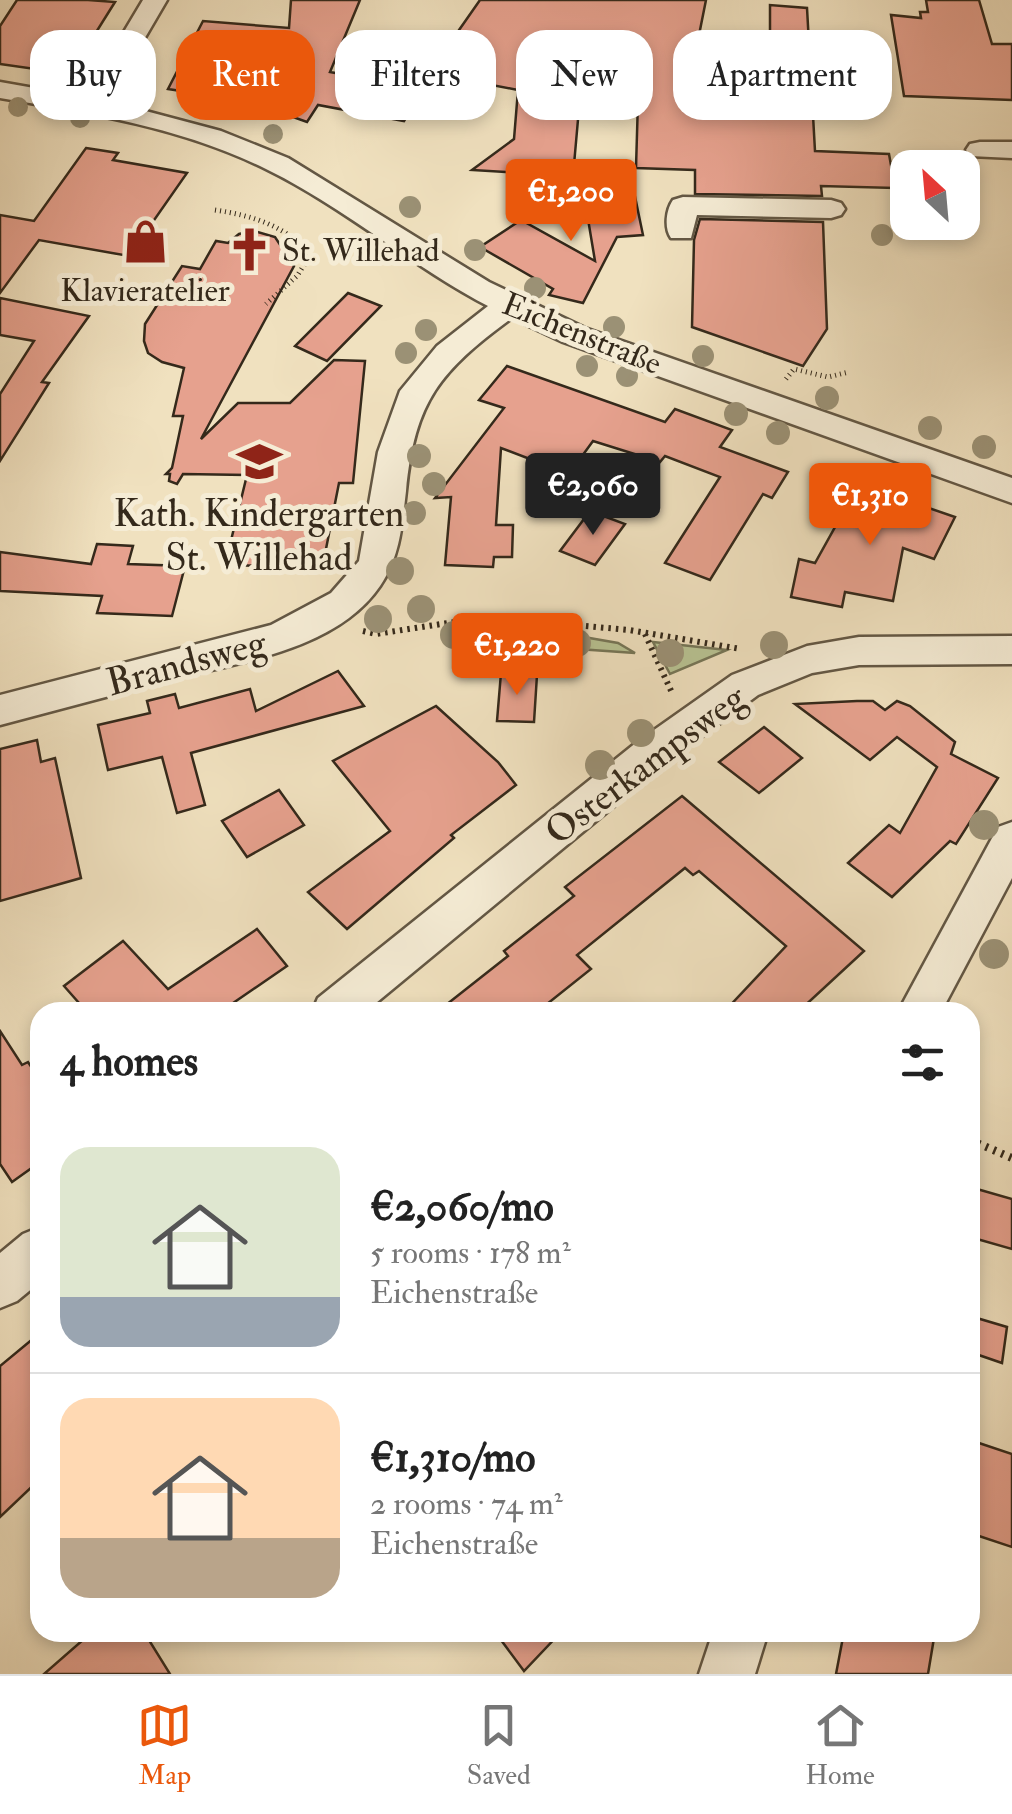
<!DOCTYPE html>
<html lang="en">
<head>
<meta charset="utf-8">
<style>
	:root { --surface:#fff; --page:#f6f6f6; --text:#222; --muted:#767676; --line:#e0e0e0; --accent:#ea580c }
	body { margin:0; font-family:"IM FELL Double Pica",serif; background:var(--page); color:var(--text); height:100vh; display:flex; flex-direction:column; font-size:38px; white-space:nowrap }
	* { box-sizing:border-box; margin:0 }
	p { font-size:32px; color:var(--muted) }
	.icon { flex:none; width:55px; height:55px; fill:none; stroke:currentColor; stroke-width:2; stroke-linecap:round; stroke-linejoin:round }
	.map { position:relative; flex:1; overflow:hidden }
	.side { position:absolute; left:30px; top:1002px; width:950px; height:640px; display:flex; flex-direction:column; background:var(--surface); border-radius:30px; box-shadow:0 5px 15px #0003 }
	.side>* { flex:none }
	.guide { position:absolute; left:30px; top:30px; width:952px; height:90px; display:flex; gap:20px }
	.needle { width:65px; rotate:334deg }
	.controls { position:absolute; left:890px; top:150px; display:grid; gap:20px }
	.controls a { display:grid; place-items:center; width:90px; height:90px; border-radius:20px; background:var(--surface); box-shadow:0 5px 15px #0003; font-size:50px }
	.price { position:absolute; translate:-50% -85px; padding:0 22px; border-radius:10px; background:var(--accent); color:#fff; font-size:32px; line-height:65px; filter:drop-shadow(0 2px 5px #0008) }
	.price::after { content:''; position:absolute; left:50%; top:60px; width:30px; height:22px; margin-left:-15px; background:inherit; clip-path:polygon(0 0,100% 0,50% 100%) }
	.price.selected { background:#222; color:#fff }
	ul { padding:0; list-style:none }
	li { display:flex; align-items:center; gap:30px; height:250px; padding:0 30px }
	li+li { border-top:2px solid var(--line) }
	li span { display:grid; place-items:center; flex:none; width:280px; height:200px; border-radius:30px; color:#555 }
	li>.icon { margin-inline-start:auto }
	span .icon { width:120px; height:120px; fill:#fffc; stroke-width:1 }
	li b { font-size:42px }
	h2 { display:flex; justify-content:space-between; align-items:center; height:120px; padding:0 30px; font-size:42px }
	.tag { padding:0 35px; border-radius:30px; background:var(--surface); box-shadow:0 5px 15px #0003; font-size:35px; line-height:90px }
	.tag.selected { background:var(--accent); color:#fff }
	.menu { display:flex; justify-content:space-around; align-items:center; height:140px; border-top:2px solid var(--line); background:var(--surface); font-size:28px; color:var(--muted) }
	.menu a { display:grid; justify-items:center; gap:5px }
	.menu .selected { color:var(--accent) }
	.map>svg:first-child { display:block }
	.green { fill:#b8c393; stroke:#767657; stroke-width:2.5 }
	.building { fill:#e6a18e; stroke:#34291b; stroke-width:2.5 }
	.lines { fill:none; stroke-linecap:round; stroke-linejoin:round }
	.minor-casing { stroke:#635744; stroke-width:5 }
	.path-far2 { stroke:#34291b; stroke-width:5; stroke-dasharray:1 4; stroke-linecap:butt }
	.path-far1 { stroke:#34291b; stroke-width:6; stroke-dasharray:2.5 5; stroke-linecap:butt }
	.path { stroke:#34291b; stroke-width:8; stroke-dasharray:2.5 6; stroke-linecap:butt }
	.minor { fill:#f5ecd5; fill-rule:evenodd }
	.tree { fill:#9b9175 }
	.labels { text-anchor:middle; stroke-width:10; stroke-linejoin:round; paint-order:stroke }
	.far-poi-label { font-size:32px; fill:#34291b; stroke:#f5ecd5; text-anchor:start }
	.far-street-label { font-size:32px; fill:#34291b; stroke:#f5ecd5 }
	.poi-label { font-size:38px; fill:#34291b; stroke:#f5ecd5 }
	.street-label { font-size:38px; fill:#34291b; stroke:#f5ecd5 }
</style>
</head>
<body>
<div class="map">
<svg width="1012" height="1674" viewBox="0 0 1012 1674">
	<rect width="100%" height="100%" fill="#f0e1bf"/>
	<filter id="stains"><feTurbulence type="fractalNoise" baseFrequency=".002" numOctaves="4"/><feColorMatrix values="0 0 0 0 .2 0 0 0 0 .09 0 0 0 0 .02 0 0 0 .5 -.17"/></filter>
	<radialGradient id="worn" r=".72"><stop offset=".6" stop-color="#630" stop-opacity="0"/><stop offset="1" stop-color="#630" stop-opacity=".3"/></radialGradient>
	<!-- green -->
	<g class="green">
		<polygon points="486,626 523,626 523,645 447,642 447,631"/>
		<polygon points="538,629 618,643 635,653 535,646"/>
		<polygon points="653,642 727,650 670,674"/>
	</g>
	<!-- building -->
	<g class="building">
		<polygon points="17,0 88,0 115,2 70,74 0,64 0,26"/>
		<polygon points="291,0 360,0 330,72 424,89 404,121 318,105 307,122 222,92 219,97 168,89 203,21 289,28"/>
		<polygon points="480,0 706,0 698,40 675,82 770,87 770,5 807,8 815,151 889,154 895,188 821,186 822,196 695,194 695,170 636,168 638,100 580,97 573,176 472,170 514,139 518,90 429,73"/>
		<polygon points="926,0 979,0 992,44 1012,44 1012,100 904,96 891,15 921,18 920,12 928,12"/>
		<polygon points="86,148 118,153 113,160 187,173 129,256 39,240 0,293 0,215 34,221"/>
		<polygon points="633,187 643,235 617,237 583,303 549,295 553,289 480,247 521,220 595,261 583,189"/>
		<polygon points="700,219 823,222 827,329 803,366 692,327 694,240"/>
		<polygon points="254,231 275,237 294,266 201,439 238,403 290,403 334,360 365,361 353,483 339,483 324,559 264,556 261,566 225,565 247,475 183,474 177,484 169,481 170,474 166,474 172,468 183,416 173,416 184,368 162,362 148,353 144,341 145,324 182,266 200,269 216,241 228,243 239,234"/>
		<polygon points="348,293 381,306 327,361 295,346"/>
		<polygon points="0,298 89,316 42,382 49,383 0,461 0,394 34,341 0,335"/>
		<polygon points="507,366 665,422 675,409 732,430 720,447 788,472 772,498 763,494 710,580 665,563 720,477 665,456 660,462 593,441 569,474 501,448 496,525 513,525 512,557 494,557 493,567 445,565 451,497 435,498 504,408 479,400"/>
		<polygon points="859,484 955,517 934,559 903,548 893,601 845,592 842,607 791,597 799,559 815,563"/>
		<polygon points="590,511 625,524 595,565 560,551"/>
		<polygon points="97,544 133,546 128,564 185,566 172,616 97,613 102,596 0,591 0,552 91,564"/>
		<polygon points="338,671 364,706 191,753 205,805 177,813 162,757 108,770 98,725 150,713 147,701 175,694 179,708 250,689 256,711"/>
		<polygon points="501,673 537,675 534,722 497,721"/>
		<polygon points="857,701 873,701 885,710 897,701 910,706 955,742 951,754 998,778 956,844 950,841 892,897 848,863 889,825 900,833 937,767 897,737 870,760 795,704"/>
		<polygon points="436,706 498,762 516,785 451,835 454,838 347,929 308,892 390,831 333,761"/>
		<polygon points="764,727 802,758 759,793 719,762"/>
		<polygon points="37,740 41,762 55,758 81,878 0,901 0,749"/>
		<polygon points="279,790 304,825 247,857 222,821"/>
		<polygon points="682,796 864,951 798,1012 724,1012 786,946 699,871 693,875 685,868 577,955 591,969 537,1012 437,1012 508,956 504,951 574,896 565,887"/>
		<polygon points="257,929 287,966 220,1012 87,1012 64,986 123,941 168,989"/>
		<polygon points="0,1031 22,1065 28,1062 40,1080 40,1162 12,1182 0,1164"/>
		<polygon points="970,1187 1012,1199 1012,1249 970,1237"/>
		<polygon points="970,1316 1007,1327 1002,1363 970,1352"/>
		<polygon points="40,1333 40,1479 0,1517 0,1366"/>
		<polygon points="970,1440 1012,1454 1012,1547 970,1533"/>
		<polygon points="92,1632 144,1632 170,1674 44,1674"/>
		<polygon points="495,1632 561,1632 524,1671"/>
		<polygon points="844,1632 935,1632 928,1674 836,1674"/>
	</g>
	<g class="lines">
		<defs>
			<g id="minor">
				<path d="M143,0H167L108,101L221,131L288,158L489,282L585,328L1012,478V503L563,342L512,318C440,371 415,400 406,491C402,525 400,557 380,586C335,652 233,663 162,682C108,696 54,711 0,725V695L271,625L331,593L359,561L378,452L400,391L437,346L488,306C411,266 344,207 266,169C183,128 91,113 0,98V82L85,97Z"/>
				<polygon points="980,142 1012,142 1012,158 970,156 966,150 970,144"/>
				<path d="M683,197L831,200L841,203L845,209L841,215L831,218L697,215L691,238H671C664,228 666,210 673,200Z"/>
				<polygon points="1012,636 1012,664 859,665 812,673 758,695 665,764 365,1012 312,1012 318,998 637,742 732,675 807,646 859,637"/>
				<polygon points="1012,822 1012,878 941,1012 898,1012 998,827"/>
				<polygon points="40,1227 40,1282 17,1301 0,1308 0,1253 23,1234"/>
				<polygon points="713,1632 768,1632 755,1674 699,1674"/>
			</g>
		</defs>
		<!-- minor casing -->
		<use href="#minor" class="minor-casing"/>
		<!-- path-far2 -->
		<g class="path-far2">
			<path d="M215,210C254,216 283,225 311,254L297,276L266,304"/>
			<polyline points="786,379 794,369 828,377 849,372"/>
		</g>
		<!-- path-far1 -->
		<g class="path-far1">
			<polyline points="363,631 376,634 487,617 629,630 741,649"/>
			<polyline points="645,634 673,695"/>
		</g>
		<!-- path -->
		<polyline class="path" points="970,1140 1012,1158"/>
		<!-- minor -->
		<use href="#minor" class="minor"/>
	</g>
	<!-- trees -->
	<g class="tree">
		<circle cx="195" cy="103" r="10"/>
		<circle cx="18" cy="107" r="10"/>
		<circle cx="80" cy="118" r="10"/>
		<circle cx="273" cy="134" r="10"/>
		<circle cx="410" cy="207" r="11"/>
		<circle cx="882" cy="235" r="11"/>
		<circle cx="475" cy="250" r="11"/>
		<circle cx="535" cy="288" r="11"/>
		<circle cx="614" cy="327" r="11"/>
		<circle cx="426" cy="330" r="11"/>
		<circle cx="406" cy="353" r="11"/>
		<circle cx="703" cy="356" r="11"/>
		<circle cx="587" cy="366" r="11"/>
		<circle cx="627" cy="376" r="11"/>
		<circle cx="827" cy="398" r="12"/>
		<circle cx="736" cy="414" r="12"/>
		<circle cx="930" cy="428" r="12"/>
		<circle cx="778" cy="433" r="12"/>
		<circle cx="984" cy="447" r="12"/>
		<circle cx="419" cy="456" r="12"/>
		<circle cx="895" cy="479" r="12"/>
		<circle cx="434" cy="484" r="12"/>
		<circle cx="414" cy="513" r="12"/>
		<circle cx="400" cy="571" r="14"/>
		<circle cx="421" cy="609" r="14"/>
		<circle cx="378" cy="619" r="14"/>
		<circle cx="454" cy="635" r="14"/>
		<circle cx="489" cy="635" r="14"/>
		<circle cx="577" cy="643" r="14"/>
		<circle cx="774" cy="645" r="14"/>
		<circle cx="670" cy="653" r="14"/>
		<circle cx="641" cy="733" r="14"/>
		<circle cx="600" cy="765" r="15"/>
		<circle cx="984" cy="825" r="15"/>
		<circle cx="994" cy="954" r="15"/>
	</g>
	<!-- icons -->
	<defs>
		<symbol id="shop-bare" viewBox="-9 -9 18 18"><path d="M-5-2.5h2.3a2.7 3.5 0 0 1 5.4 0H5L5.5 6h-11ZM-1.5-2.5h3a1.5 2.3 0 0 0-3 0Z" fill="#8f2418" stroke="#f5ecd5" stroke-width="2.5" paint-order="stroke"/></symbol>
		<symbol id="church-bare" viewBox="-9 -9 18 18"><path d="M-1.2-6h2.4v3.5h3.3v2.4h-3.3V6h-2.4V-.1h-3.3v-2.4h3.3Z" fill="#8f2418" stroke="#f5ecd5" stroke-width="2.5" paint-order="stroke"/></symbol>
		<symbol id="school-bare" viewBox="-9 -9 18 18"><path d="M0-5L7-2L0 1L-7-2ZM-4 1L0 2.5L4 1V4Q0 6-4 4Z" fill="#8f2418" stroke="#f5ecd5" stroke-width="2.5" paint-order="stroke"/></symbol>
	</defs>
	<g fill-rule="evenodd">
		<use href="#shop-bare" x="114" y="210" width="63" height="63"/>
		<use href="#church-bare" x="218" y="218" width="63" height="63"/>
		<use href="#school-bare" x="228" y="430" width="63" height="63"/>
	</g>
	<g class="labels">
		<!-- far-poi labels -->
		<g class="far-poi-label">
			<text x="282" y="261">St. Willehad</text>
			<text x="145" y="301" text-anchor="middle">Klavieratelier</text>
		</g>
		<!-- far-street labels -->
		<g class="far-street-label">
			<text transform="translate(582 333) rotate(22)" y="11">Eichenstraße</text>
		</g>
		<!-- poi labels -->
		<g class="poi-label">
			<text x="259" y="526">Kath. Kindergarten<tspan x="259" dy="44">St. Willehad</tspan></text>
		</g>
		<!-- street labels -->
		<g class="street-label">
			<text transform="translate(186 662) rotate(-15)" y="13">Brandsweg</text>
			<text transform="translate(645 764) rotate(-37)" y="13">Osterkampsweg</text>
		</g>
	</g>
	<rect width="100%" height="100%" filter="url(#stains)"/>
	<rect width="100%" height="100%" fill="url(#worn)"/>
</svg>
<div class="controls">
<a><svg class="needle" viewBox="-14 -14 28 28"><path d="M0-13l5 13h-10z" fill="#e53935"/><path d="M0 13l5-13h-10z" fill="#767676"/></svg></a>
</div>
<b class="price" style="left:571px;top:244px">€1,200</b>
<b class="price selected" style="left:593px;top:538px">€2,060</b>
<b class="price" style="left:870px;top:548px">€1,310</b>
<b class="price" style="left:517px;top:698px">€1,220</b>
<div class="guide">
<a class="tag">Buy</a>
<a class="tag selected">Rent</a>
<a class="tag">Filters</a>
<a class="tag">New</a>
<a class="tag">Apartment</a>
</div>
<section class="side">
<h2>4 homes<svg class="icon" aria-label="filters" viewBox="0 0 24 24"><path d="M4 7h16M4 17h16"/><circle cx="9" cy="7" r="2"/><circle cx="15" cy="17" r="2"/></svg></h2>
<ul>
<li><span style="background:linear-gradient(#dfe7d0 75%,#9aa5b1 0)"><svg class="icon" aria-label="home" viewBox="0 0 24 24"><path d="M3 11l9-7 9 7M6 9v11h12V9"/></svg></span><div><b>€2,060/mo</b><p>5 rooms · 178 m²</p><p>Eichenstraße</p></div></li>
<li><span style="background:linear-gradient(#ffd9b3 70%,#b9a48a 0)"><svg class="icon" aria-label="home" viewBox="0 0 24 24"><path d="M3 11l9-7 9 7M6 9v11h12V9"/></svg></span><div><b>€1,310/mo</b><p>2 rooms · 74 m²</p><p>Eichenstraße</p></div></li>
</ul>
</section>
</div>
<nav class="menu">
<a class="selected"><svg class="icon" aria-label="map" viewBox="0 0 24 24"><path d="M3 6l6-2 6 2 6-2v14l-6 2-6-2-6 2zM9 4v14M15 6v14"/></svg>Map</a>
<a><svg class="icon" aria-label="saved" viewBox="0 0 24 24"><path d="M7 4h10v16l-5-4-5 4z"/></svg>Saved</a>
<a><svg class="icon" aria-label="home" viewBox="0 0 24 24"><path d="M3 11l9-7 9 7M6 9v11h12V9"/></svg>Home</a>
</nav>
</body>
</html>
